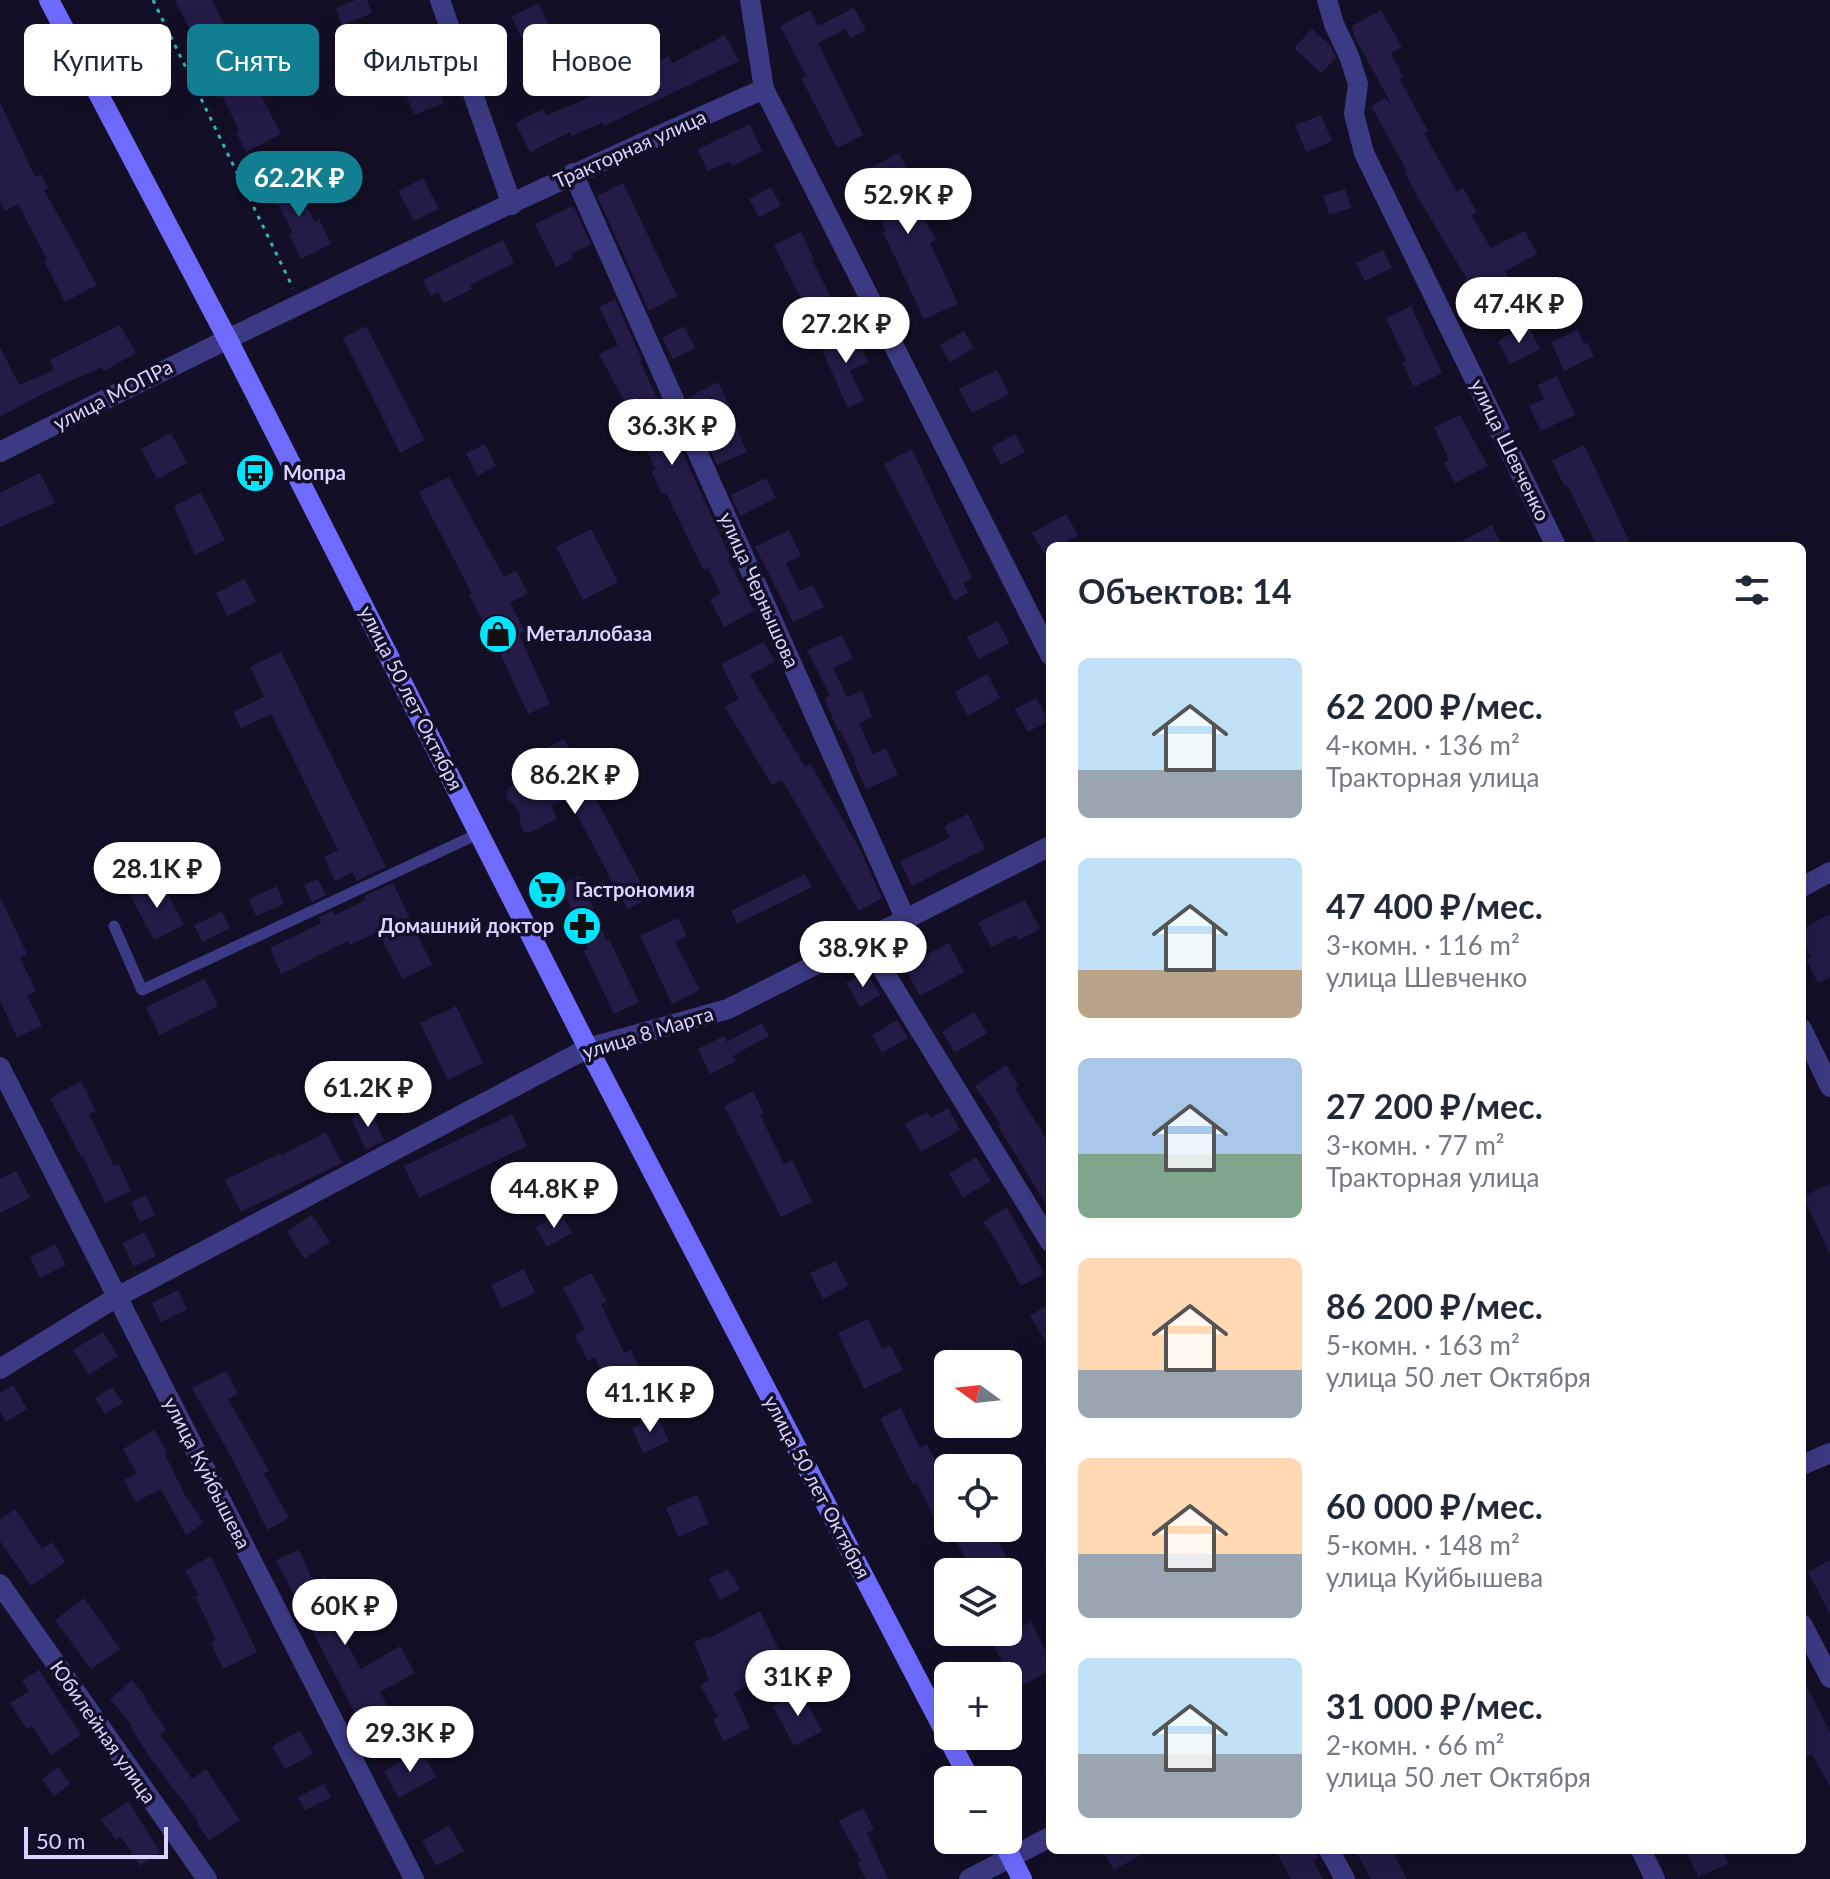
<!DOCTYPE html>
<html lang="ru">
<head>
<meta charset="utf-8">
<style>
	:root { --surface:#fff; --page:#f6f6f7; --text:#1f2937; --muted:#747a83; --accent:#117e91 }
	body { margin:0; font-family:Lato,sans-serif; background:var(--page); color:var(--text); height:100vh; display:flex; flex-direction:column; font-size:30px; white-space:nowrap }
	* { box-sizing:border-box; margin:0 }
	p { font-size:26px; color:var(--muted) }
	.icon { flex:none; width:44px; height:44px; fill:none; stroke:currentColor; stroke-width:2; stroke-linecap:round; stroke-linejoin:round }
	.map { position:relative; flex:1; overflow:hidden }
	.drawer { position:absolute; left:1046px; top:542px; width:760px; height:1312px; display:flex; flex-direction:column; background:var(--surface); border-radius:12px; box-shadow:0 8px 32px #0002 }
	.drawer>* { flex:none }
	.guide { position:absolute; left:24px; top:24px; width:760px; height:72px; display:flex; gap:16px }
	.needle { width:52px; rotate:285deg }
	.buttons { position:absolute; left:934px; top:1350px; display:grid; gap:16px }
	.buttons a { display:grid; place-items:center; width:88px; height:88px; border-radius:12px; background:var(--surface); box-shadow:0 8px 32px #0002; font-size:40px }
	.scale { position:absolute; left:24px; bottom:20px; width:144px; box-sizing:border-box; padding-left:8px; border:4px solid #d9d4ff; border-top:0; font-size:22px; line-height:28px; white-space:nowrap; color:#d9d4ff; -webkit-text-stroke:6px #130f26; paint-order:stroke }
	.price { position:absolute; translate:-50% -68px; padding:0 18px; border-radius:28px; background:#fff; color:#222; font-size:26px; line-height:52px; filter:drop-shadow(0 2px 4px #0008) }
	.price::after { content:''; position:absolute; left:50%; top:48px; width:24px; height:18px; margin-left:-12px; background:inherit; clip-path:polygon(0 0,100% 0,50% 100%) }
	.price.selected { background:var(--accent); color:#fff }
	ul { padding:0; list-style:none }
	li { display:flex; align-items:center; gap:24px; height:200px; padding:0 32px }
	li span { display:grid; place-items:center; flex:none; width:224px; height:160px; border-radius:12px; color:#555 }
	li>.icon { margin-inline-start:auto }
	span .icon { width:96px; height:96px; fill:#fffc; stroke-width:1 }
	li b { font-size:34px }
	h2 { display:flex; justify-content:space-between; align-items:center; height:96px; padding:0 32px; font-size:34px }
	.tag { padding:0 28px; border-radius:12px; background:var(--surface); box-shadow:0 8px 32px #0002; font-size:28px; line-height:72px }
	.tag.selected { background:var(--accent); color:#fff }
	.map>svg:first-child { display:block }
	.building { fill:#241b47 }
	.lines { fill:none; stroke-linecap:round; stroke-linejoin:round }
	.path { stroke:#2fb8b0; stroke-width:3; stroke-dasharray:4 6; stroke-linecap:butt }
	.service { stroke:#3d3a85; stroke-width:11 }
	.minor { stroke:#3d3a85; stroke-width:20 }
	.secondary { stroke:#6f6bff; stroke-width:20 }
	.labels { text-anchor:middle; stroke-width:7; stroke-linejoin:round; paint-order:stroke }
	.street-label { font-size:20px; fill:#d9d4ff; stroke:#130f26 }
	.poi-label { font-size:20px; font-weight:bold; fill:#d9d4ff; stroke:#130f26; text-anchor:start }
</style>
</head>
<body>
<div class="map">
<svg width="1830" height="1879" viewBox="0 0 1830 1879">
	<rect width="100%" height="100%" fill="#130f26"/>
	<!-- building -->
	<g class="building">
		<polygon points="175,0 212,0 281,134 246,152 236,132 239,130"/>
		<polygon points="356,0 367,0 372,13 342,25 336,8"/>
		<polygon points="538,3 549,25 522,39 511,17"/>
		<polygon points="854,8 866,30 850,38 846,29 818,43 863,135 837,148 801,78 806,76 780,26 810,10 818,26"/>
		<polygon points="1381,10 1402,47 1391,53 1403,77 1399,78 1428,131 1424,133 1457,192 1463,188 1477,212 1472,216 1491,248 1525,231 1537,254 1505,271 1521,297 1485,318 1464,281 1467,279 1419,199 1404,171 1406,169 1371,106 1385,98 1392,105 1354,36 1352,26"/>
		<polygon points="1312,29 1330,45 1336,58 1321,73 1294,48"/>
		<polygon points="725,35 739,61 604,126 602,123 572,136 570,132 530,152 515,123 543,109 547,115 583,100 669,56 672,63"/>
		<polygon points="431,70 444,103 414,115 401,83"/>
		<polygon points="0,102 35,177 41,174 48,188 44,190 97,285 65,302 44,261 47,259 18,204 5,211 0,202"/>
		<polygon points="1321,115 1332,141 1306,152 1295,125"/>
		<polygon points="750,124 762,151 732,166 730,162 707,171 698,149"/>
		<polygon points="899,153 911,176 896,184 914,216 921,212 936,240 930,243 958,304 924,319 883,232 886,230 855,176"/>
		<polygon points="291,175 315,222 319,219 331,244 301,259 289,235 293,233 269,186"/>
		<polygon points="423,178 439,209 414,221 398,191"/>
		<polygon points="623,183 677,296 649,311 597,196"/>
		<polygon points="771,187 781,206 759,217 749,199"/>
		<polygon points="1345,189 1351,208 1329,215 1323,196"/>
		<polygon points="570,207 574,207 591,244 571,254 573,259 556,267 535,224"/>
		<polygon points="801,232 813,257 811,258 836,307 811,320 774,245"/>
		<polygon points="503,240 514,263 470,285 472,289 444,303 438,292 431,296 423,280"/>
		<polygon points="1383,250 1392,268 1365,281 1356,263"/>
		<polygon points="615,299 642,360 640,361 731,558 728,559 754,611 724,627 710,600 721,594 708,568 704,571 666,493 662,494 651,471 655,469 633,418 599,354 618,345 599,307"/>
		<polygon points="1411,306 1442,373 1414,387 1402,363 1406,361 1386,318"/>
		<polygon points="120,325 136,353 104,371 102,367 44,393 0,417 0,347 19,385 54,370 50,360"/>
		<polygon points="1528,325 1540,349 1510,364 1498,341"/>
		<polygon points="366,326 425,440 400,453 343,338"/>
		<polygon points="684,326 695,348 673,359 662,338"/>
		<polygon points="853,330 868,362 850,371 864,400 848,408 820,345"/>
		<polygon points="1578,330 1584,344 1587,342 1594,356 1564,371 1551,342"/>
		<polygon points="964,331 974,348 950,362 940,345"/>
		<polygon points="997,370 1009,394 972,413 959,389"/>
		<polygon points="1557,376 1575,415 1541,431 1529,406 1544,399 1538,385"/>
		<polygon points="718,382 730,407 728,408 747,452 717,465 687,398"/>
		<polygon points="1460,415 1488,466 1455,483 1444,463 1449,460 1434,427"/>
		<polygon points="171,433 187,463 157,479 141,449"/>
		<polygon points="1015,434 1025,452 1001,465 992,447"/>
		<polygon points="485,444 496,466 477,476 466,453"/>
		<polygon points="1584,445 1597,472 1631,546 1597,546 1568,486 1565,487 1552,461"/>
		<polygon points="912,449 972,578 963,583 968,593 954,600 884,464"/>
		<polygon points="40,473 55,503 0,527 0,493"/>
		<polygon points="449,477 504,577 516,571 528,593 510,603 525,631 519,634 550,704 528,714 502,657 469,595 472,594 419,492"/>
		<polygon points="766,478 776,498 740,516 731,495"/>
		<polygon points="201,493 225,540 195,555 174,506"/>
		<polygon points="1066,514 1078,535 1058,546 1050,546 1050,551 1044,554 1032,533"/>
		<polygon points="1492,525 1503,546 1453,546"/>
		<polygon points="591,529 618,582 583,600 556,547"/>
		<polygon points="789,530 801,556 786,563 799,591 813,585 824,607 793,622 755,547"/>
		<polygon points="245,579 256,602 227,616 216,593"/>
		<polygon points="998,621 1009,643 979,659 967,637"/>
		<polygon points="842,635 853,659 833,668 847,697 862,691 872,717 859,723 873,754 886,748 898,775 866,789 854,762 856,762 840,730 838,731 827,705 825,698 830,696 807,650"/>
		<polygon points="764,642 775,662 750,675 805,767 810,764 859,847 882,898 859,911 782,780 772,785 725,707 739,699 721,664"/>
		<polygon points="281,652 386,867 357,881 353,872 335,881 324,857 338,850 271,714 241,728 233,712 264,697 250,667"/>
		<polygon points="987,674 1000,698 968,716 955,692"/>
		<polygon points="1036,698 1049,721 1028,732 1015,709"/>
		<polygon points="564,739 649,898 627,909 568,798 551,805 557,819 531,832 524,832 521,827 519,810 506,797 509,787 551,767 543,750"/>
		<polygon points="968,814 985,849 912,886 900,861 950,838 944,826"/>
		<polygon points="805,874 812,887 737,924 731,911"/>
		<polygon points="580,876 606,940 609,939 639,1002 614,1014 584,951 588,949 561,884"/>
		<polygon points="160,879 184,925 154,940 130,895"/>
		<polygon points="318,879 326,895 312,902 304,885"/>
		<polygon points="393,883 432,965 403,979 378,932 350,945 348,941 281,974 270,948 321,923 319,917 333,911 335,915 366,900 364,896"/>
		<polygon points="277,886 284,904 256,916 249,899"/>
		<polygon points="0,897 27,954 20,958 36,991 27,995 42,1026 17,1037 0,1001"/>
		<polygon points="1025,900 1040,929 1018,941 1016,935 991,947 978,922"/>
		<polygon points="222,912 230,928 202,942 194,925"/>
		<polygon points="1830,914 1830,977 1818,983 1806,959 1811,957 1802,940 1802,929"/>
		<polygon points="678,918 687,936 675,942 700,990 672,1004 640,936"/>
		<polygon points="949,943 964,972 920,996 901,961 920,950 924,956"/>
		<polygon points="866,972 880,995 860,1007 846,983"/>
		<polygon points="205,979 218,1006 159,1035 146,1007"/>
		<polygon points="456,1006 483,1063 448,1080 420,1023"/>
		<polygon points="974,1012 987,1033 955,1053 942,1032"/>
		<polygon points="897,1020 908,1038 882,1053 872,1035"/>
		<polygon points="762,1023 769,1036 733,1056 736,1061 710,1074 698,1049 724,1036 727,1042"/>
		<polygon points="1006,1065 1019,1086 1015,1088 1050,1145 1050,1211 998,1126 1001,1125 975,1086"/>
		<polygon points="81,1081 96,1111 89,1114 114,1166 119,1164 131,1191 105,1203 83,1156 81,1157 50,1098"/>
		<polygon points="753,1091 764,1114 760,1115 784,1164 792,1160 812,1202 781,1217 724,1106"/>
		<polygon points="948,1108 960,1130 921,1152 905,1124 927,1112 930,1118"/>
		<polygon points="370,1109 384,1141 366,1150 351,1118"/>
		<polygon points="512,1114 527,1146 419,1198 404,1166"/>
		<polygon points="326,1132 342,1163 241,1212 225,1180 281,1153 282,1155"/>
		<polygon points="976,1157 991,1181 963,1197 949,1174"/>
		<polygon points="16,1171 30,1198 0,1213 0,1179"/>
		<polygon points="1830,1184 1830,1255 1803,1196"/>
		<polygon points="146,1195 155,1215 140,1222 131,1202"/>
		<polygon points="1007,1207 1044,1274 1021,1286 997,1242 983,1222"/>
		<polygon points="560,1213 572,1233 547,1247 536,1227"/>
		<polygon points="312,1215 330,1242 304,1259 287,1231"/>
		<polygon points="145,1232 156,1256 134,1267 122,1243"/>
		<polygon points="55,1244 66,1265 40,1278 30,1257"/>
		<polygon points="836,1261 848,1286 823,1299 810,1273"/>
		<polygon points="524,1269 535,1293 502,1308 491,1285"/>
		<polygon points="591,1273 607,1302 601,1304 624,1353 631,1350 643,1377 610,1391 595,1357 588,1361 575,1335 585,1330 563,1288"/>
		<polygon points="178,1290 187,1309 161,1322 152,1303"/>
		<polygon points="1050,1303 1050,1349 1030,1316"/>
		<polygon points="868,1319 882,1349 890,1345 903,1370 864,1389 838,1333"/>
		<polygon points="103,1332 118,1356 89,1375 73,1350"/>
		<polygon points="226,1371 238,1394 228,1399 269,1471 264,1474 289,1518 267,1530 233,1460 192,1388"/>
		<polygon points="13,1385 27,1409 6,1422 0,1412 0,1393"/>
		<polygon points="112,1387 123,1403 105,1414 95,1398"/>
		<polygon points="901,1408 920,1448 927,1444 948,1486 948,1547 917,1483 913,1485 880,1418"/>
		<polygon points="658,1416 669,1441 643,1453 632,1428"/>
		<polygon points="154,1430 167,1451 164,1452 185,1495 204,1523 186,1535 161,1489 136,1502 124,1480 137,1473 123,1449"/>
		<polygon points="697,1495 709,1524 678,1537 666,1508"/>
		<polygon points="15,1509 42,1549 52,1542 65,1562 31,1586 0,1541 0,1520"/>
		<polygon points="950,1528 992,1528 1009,1563 990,1572 972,1572"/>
		<polygon points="299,1550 314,1583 325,1576 338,1599 336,1600 355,1634 345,1640 361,1669 400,1646 415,1673 380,1692 395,1719 366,1735 276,1560"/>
		<polygon points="211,1556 257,1652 223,1669 211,1643 216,1640 195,1596 199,1595 185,1571"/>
		<polygon points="1830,1560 1830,1614 1808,1572"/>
		<polygon points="728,1569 740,1589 720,1600 709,1579"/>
		<polygon points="84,1598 120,1649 91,1669 55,1620"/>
		<polygon points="760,1611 787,1666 734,1693 750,1728 723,1741 713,1719 718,1717 700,1685 709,1680 694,1642 710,1636 710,1638"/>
		<polygon points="1031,1622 1050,1660 1050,1671 1014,1689 992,1641"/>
		<polygon points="39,1670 81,1735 51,1755 32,1726 27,1729 10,1703 29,1691 22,1681"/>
		<polygon points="1802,1677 1830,1732 1830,1787 1812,1754 1802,1759"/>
		<polygon points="132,1680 147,1699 146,1700 166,1730 160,1734 192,1779 206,1769 240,1820 209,1841 196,1822 198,1821 151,1759 130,1726 132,1725 110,1699"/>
		<polygon points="801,1691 822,1731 794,1746 773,1706"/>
		<polygon points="300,1731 313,1754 285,1769 272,1746"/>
		<polygon points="421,1750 436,1777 399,1798 384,1771"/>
		<polygon points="58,1767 70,1784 54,1796 42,1779"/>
		<polygon points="324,1784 331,1797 305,1810 298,1797"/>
		<polygon points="128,1801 160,1852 140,1866 121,1837 116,1840 101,1820"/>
		<polygon points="863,1808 874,1829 867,1833 888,1879 866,1879 857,1863 861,1861 839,1821"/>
		<polygon points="449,1825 464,1851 436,1866 422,1841"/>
		<polygon points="1102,1850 1150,1850 1114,1870"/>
		<polygon points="1275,1850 1316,1850 1318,1858 1313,1860 1323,1879 1291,1879"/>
		<polygon points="1355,1850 1392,1850 1407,1879 1371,1879"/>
		<polygon points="1686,1850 1722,1850 1728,1864 1698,1877"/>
	</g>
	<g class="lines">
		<!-- path -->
		<polyline class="path" points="153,0 293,288"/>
		<!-- service -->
		<polyline class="service" points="114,926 142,990 480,833"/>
		<!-- minor -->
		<g class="minor">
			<polyline points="440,0 512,205"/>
			<polyline points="750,0 764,89"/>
			<polyline points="1327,0 1334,24 1349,56 1358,84 1354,114 1364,153 1556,546"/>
			<polyline points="573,173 906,920"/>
			<path d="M0,452C252,326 506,202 764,89L1050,655"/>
			<polyline points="1802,887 1830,872"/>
			<polyline points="865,941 1050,1242"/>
			<polyline points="1802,1029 1830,1087"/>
			<polyline points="0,1067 414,1879"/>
			<polyline points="0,1369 117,1297 588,1048 728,1009 1050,846"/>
			<polyline points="1802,1465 1830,1453"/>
			<polyline points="0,1584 207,1879"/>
			<polyline points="1802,1624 1830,1678"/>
			<polyline points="1329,1850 1345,1879"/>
			<polyline points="1641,1850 1655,1879"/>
			<polyline points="969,1879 1050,1837"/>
		</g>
		<!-- secondary -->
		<g class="secondary">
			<polyline points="49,0 227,338 588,1048 970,1780"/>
			<polyline points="1002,1840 1022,1879"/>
		</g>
	</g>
	<!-- icons -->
	<defs>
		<symbol id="bus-disc" viewBox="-11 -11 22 22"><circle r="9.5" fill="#00e5ff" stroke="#130f26"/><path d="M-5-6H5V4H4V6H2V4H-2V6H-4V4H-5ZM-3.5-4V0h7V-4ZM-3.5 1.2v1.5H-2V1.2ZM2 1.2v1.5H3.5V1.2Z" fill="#111"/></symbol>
		<symbol id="shop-disc" viewBox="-11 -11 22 22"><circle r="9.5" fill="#00e5ff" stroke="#130f26"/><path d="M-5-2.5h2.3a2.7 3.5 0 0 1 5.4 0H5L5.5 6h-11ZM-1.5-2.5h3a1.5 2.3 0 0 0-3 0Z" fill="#111"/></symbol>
		<symbol id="supermarket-disc" viewBox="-11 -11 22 22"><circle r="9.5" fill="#00e5ff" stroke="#130f26"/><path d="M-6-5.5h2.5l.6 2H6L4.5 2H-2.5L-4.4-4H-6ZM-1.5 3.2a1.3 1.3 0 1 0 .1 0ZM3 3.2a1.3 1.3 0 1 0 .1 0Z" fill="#111"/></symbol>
		<symbol id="pharmacy-disc" viewBox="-11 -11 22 22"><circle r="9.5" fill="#00e5ff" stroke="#130f26"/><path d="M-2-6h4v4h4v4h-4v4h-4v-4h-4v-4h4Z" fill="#111"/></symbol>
	</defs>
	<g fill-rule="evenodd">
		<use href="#bus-disc" x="233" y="451" width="44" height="44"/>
		<use href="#shop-disc" x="476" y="612" width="44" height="44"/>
		<use href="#supermarket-disc" x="525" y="868" width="44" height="44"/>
		<use href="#pharmacy-disc" x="560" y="904" width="44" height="44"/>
	</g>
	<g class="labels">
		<!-- street labels -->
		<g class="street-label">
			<text transform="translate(630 149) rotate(-24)" y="7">Тракторная улица</text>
			<text transform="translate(113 395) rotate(-27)" y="7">улица МОПРа</text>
			<text transform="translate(1510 450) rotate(64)" y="7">улица Шевченко</text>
			<text transform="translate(759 590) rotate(66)" y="7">улица Чернышова</text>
			<text transform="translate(411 698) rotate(63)" y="7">улица 50 лет Октября</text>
			<text transform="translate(648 1033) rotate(-17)" y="7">улица 8 Марта</text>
			<text transform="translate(207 1473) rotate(63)" y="7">улица Куйбышева</text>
			<text transform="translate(817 1487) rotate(62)" y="7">улица 50 лет Октября</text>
			<text transform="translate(103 1732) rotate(55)" y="7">Юбилейная улица</text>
		</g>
		<!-- poi labels -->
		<g class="poi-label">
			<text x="283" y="480">Мопра</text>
			<text x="526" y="641">Металлобаза</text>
			<text x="575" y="897">Гастрономия</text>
			<text x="554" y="933" text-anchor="end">Домашний доктор</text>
		</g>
	</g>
</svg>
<div class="buttons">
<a><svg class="needle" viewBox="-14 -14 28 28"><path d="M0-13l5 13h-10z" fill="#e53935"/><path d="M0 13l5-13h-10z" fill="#747a83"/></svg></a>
<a><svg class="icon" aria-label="locate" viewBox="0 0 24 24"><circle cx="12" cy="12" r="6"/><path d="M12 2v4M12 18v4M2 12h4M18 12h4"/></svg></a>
<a><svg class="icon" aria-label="layers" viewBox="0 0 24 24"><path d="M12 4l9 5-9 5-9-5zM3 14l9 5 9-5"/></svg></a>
<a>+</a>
<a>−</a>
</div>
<div class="scale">50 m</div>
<b class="price selected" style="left:299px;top:219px">62.2K ₽</b>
<b class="price" style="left:908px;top:236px">52.9K ₽</b>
<b class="price" style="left:1519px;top:345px">47.4K ₽</b>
<b class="price" style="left:846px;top:365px">27.2K ₽</b>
<b class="price" style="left:672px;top:467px">36.3K ₽</b>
<b class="price" style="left:575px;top:816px">86.2K ₽</b>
<b class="price" style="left:157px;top:910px">28.1K ₽</b>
<b class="price" style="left:863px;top:989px">38.9K ₽</b>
<b class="price" style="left:368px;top:1129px">61.2K ₽</b>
<b class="price" style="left:554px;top:1230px">44.8K ₽</b>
<b class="price" style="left:650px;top:1434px">41.1K ₽</b>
<b class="price" style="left:345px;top:1647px">60K ₽</b>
<b class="price" style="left:798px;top:1718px">31K ₽</b>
<b class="price" style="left:410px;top:1774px">29.3K ₽</b>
<div class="guide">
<a class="tag">Купить</a>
<a class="tag selected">Снять</a>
<a class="tag">Фильтры</a>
<a class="tag">Новое</a>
</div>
<section class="drawer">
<h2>Объектов: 14<svg class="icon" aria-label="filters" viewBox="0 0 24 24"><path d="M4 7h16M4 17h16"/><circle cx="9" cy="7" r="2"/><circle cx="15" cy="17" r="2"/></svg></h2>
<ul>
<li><span style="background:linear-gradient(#bfe0f5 70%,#9aa5b1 0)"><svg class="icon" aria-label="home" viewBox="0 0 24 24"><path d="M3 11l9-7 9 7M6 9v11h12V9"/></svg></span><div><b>62 200 ₽/мес.</b><p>4-комн. · 136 m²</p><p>Тракторная улица</p></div></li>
<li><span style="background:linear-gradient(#bfe0f5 70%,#b9a48a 0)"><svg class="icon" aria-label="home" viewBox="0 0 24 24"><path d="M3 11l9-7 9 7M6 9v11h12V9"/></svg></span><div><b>47 400 ₽/мес.</b><p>3-комн. · 116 m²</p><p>улица Шевченко</p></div></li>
<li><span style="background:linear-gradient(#a9c7e8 60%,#7fa58c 0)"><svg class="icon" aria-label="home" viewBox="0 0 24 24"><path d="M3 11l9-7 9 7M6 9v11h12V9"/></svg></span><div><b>27 200 ₽/мес.</b><p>3-комн. · 77 m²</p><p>Тракторная улица</p></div></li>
<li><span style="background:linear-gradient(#ffd9b3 70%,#9aa5b1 0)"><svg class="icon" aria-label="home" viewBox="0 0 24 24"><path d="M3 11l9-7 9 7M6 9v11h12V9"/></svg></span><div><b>86 200 ₽/мес.</b><p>5-комн. · 163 m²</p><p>улица 50 лет Октября</p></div></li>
<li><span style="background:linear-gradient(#ffd9b3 60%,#9aa5b1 0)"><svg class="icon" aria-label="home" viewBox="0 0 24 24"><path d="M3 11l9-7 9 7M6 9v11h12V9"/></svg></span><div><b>60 000 ₽/мес.</b><p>5-комн. · 148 m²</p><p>улица Куйбышева</p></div></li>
<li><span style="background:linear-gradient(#bfe0f5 60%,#9aa5b1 0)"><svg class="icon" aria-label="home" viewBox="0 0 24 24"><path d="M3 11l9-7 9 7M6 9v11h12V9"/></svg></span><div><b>31 000 ₽/мес.</b><p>2-комн. · 66 m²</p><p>улица 50 лет Октября</p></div></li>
</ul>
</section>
</div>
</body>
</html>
